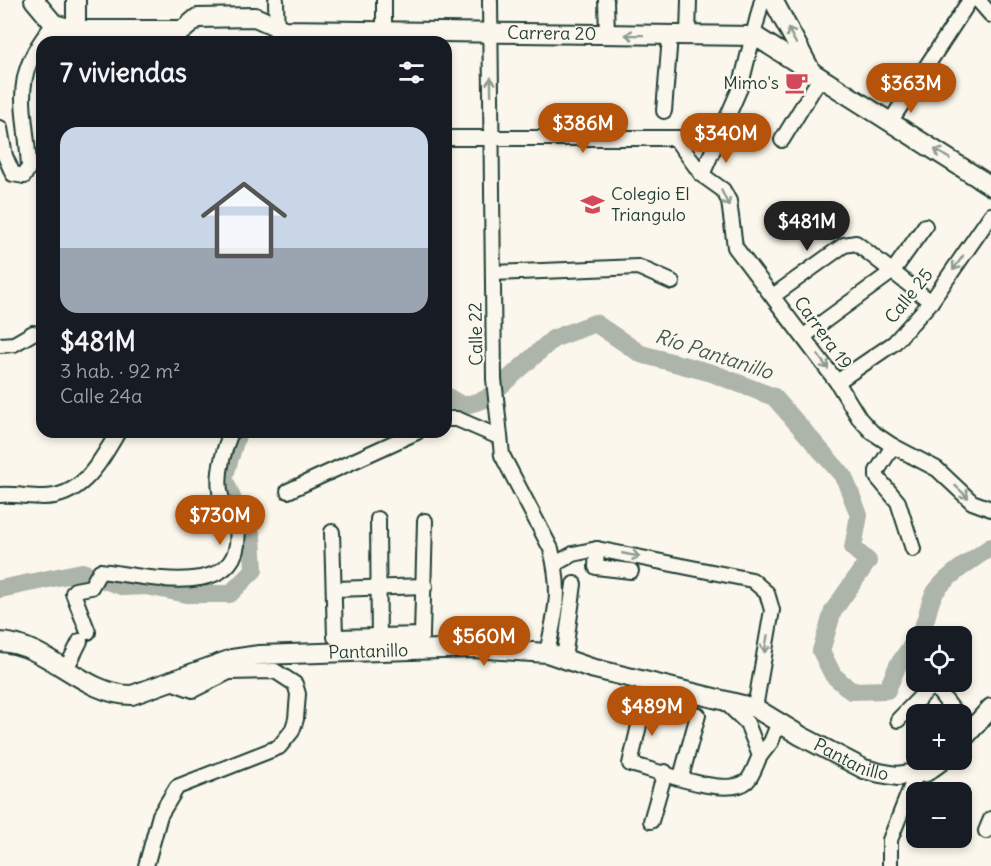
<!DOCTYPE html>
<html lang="es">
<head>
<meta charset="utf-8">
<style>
	:root { --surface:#171b24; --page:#20242c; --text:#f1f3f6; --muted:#9ea1a6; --line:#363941; --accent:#b45309 }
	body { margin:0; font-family:Delius,sans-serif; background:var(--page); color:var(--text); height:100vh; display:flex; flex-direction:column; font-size:22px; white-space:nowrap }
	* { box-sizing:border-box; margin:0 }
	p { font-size:20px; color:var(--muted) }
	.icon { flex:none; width:33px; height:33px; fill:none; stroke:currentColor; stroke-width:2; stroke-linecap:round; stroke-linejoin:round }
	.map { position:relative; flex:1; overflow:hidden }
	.details { position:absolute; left:36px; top:36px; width:416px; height:402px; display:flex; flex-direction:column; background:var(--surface); border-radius:18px; box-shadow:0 3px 9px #0003 }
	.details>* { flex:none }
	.controls { position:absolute; left:906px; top:626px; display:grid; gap:12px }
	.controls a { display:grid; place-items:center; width:66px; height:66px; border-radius:12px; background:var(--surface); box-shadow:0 3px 9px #0003; font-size:30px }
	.price { position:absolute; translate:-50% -51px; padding:0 14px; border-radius:21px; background:var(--accent); color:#fff; font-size:20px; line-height:39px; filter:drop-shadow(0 2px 3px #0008) }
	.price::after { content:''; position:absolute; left:50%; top:36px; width:18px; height:14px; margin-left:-9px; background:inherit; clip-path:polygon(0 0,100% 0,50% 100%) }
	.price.on { background:#222; color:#fff }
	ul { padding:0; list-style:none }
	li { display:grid; align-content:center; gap:12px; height:318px; padding:0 24px }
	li+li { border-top:2px solid var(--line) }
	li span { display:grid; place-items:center; height:186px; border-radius:18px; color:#555 }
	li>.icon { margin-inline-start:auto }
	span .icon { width:108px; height:108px; fill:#fffc; stroke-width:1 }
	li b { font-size:26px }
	h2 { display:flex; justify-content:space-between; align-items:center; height:72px; padding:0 24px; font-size:26px }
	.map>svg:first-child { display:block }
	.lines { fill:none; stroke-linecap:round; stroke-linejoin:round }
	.river { stroke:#adb4aa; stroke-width:18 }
	.minor-casing { stroke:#1f3d34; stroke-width:18 }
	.major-casing { stroke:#1f3d34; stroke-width:22 }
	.minor { stroke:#fbf7ec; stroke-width:14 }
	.major { stroke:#fbf7ec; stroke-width:18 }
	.oneway { stroke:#8d9a90 }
	.labels { text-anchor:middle; stroke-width:4.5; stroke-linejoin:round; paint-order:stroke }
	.street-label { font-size:18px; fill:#1f3d34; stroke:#fbf7ec }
	.poi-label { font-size:18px; fill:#1f3d34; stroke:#fbf7ec; text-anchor:end }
	.water-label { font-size:20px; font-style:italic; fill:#425b52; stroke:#fbf7ec }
</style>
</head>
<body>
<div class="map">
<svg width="991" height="866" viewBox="0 0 991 866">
	<rect width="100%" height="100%" fill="#fbf7ec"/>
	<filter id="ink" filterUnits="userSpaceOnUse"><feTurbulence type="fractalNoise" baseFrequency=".0167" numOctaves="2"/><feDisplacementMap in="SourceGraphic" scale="12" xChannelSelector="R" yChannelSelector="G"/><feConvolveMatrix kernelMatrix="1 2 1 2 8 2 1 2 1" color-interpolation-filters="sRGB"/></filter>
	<g filter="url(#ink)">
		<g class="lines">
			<!-- river -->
			<g class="river">
				<polyline points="446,396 463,406 486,399 553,339 595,323 641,354 712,373 774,397 844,477 859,515 853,548 868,561 833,611 821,651 833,675 851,691 887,690 898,665 916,639"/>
				<polyline points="0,589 82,572 124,587 146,586 187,594 230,594 254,570 252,536 237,510 224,478 238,432"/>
				<path d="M918,636C927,624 927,609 933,596C941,579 975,558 991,547"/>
			</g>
			<defs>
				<g id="minor">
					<polyline points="276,0 277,42"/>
					<polyline points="384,0 384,42"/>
					<path d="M490,0L494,379L502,455L551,549C562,593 556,610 547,653"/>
					<polyline points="606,0 607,35"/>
					<polyline points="978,0 991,15"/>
					<polyline points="688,36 689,0"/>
					<polyline points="664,111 670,36"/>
					<polyline points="890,122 970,0"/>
					<path d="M0,128L5,156L13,174L24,176L29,167C26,105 8,79 54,24"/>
					<polyline points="446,138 721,138"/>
					<polyline points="675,138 702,175 723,190 729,201 735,247 837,382 859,418 872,432 893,446 937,469 972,502 991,509"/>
					<polyline points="782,140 820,78"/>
					<polyline points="702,175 740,88 762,0"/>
					<polyline points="493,273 638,267 672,282"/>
					<polyline points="773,296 844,245 856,243 931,302"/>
					<polyline points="804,336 893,271 925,226"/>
					<polyline points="0,345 14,344 33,333"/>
					<polyline points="837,382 894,343 931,302 991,215"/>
					<polyline points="446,419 457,419 499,437"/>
					<polyline points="893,446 877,471 877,477 898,502 913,549"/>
					<polyline points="288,491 417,432"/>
					<path d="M0,495C14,494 28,497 42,497C82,498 100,462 118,432"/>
					<polyline points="378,519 379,646"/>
					<polyline points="332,532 335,637 422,635 425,521"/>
					<polyline points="597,549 596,567 631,571"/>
					<polyline points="555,564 573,554 597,549 752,580 767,593 772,610 755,708"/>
					<polyline points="335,589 425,586"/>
					<path d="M88,632L73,593L75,590L91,587L100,571C142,575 246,604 237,528C235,518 225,510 222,500C215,479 223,452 231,432"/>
					<polyline points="564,659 574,584"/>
					<polyline points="66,669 80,641"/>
					<polyline points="935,681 933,684 956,714"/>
					<path d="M644,704L630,764C656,770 727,799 747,781C753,775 756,763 760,756L747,723L723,700"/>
					<polyline points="898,720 933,684"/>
					<polyline points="760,756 771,742 779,722"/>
					<polyline points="681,777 698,715"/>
					<polyline points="651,821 665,772"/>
					<polyline points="986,831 991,819"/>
					<polyline points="146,866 160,815 177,787 279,747 292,731 296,719 298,694 295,684 275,671 229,672 193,690 168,681"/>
					<polyline points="890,866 890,840 917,772"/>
				</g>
				<g id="major">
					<path id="s1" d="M34,0L54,24L76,30H183L197,18L255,17L284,30L755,36L991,186"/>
					<polyline points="76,0 76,30"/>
					<polyline points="773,0 811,71"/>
					<path id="s2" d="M0,642C48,644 83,695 132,695L232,659L259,655L472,648L547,653L591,668L755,708L801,736L864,769L880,773L897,776L926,772L944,759"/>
					<polyline points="962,740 991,708"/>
				</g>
			</defs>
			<!-- minor casing -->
			<use href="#minor" class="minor-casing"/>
			<!-- major casing -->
			<use href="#major" class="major-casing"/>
			<!-- minor -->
			<use href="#minor" class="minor"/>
			<!-- major -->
			<use href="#major" class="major"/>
		</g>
		<!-- one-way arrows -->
		<defs><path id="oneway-shaft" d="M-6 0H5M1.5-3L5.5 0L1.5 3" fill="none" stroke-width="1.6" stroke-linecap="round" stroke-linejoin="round" transform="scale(1.5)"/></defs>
		<g class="oneway">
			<use href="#oneway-shaft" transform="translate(634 35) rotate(-179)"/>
			<use href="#oneway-shaft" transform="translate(792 36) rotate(-118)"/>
			<use href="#oneway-shaft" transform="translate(491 86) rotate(-91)"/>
			<use href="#oneway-shaft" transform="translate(942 154) rotate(-148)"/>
			<use href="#oneway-shaft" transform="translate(725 198) rotate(65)"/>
			<use href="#oneway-shaft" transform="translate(958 263) rotate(125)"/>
			<use href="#oneway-shaft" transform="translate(823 362) rotate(54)"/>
			<use href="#oneway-shaft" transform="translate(962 492) rotate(43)"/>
			<use href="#oneway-shaft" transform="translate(631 555) rotate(11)"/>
			<use href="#oneway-shaft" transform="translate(766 644) rotate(100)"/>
		</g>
	</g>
	<!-- icons -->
	<defs>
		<symbol id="cafe-bare" viewBox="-9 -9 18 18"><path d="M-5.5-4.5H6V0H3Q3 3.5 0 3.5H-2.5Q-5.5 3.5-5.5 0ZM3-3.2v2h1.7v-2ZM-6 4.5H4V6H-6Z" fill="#d1495b" stroke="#fbf7ec" stroke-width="2.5" paint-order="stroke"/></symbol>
		<symbol id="school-bare" viewBox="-9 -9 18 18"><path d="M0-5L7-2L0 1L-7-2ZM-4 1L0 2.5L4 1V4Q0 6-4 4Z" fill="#d1495b" stroke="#fbf7ec" stroke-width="2.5" paint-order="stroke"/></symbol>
	</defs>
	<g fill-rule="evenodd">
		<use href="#cafe-bare" x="780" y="66" width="33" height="33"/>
		<use href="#school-bare" x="576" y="188" width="33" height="33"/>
	</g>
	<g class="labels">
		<!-- street labels -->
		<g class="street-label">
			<text dy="6" stroke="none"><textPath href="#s1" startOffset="537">Carrera 20</textPath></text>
			<text transform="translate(909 296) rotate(-51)" y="6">Calle 25</text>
			<text transform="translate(823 333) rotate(54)" y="6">Carrera 19</text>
			<text transform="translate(476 334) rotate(-91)" y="6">Calle 22</text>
			<text dy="6" stroke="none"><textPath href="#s2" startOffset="387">Pantanillo</textPath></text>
			<text dy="6" stroke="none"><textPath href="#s2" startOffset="891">Pantanillo</textPath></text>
		</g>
		<!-- poi labels -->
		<g class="poi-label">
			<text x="779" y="89">Mimo's</text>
			<text x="611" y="200" text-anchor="start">Colegio El<tspan x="611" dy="21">Triangulo</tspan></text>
		</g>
		<!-- water labels -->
		<g class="water-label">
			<text transform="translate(714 354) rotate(18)" y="7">Río Pantanillo</text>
		</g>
	</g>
</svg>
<div class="controls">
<a><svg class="icon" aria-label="locate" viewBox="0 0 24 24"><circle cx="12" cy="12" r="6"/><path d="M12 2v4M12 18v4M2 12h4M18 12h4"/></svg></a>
<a>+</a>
<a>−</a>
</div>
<b class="price" style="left:911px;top:114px">$363M</b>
<b class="price" style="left:583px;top:154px">$386M</b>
<b class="price" style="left:726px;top:164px">$340M</b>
<b class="price on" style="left:807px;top:252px">$481M</b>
<b class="price" style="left:220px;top:546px">$730M</b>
<b class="price" style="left:484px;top:667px">$560M</b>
<b class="price" style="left:652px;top:737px">$489M</b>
<section class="details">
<h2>7 viviendas<svg class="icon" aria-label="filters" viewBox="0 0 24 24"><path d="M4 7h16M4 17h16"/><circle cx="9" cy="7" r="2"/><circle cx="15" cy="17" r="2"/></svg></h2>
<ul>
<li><span style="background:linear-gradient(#c9d6e8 65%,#9aa5b1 0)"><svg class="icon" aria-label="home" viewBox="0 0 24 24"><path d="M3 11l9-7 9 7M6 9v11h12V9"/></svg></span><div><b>$481M</b><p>3 hab. · 92 m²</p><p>Calle 24a</p></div></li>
</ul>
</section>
</div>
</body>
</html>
